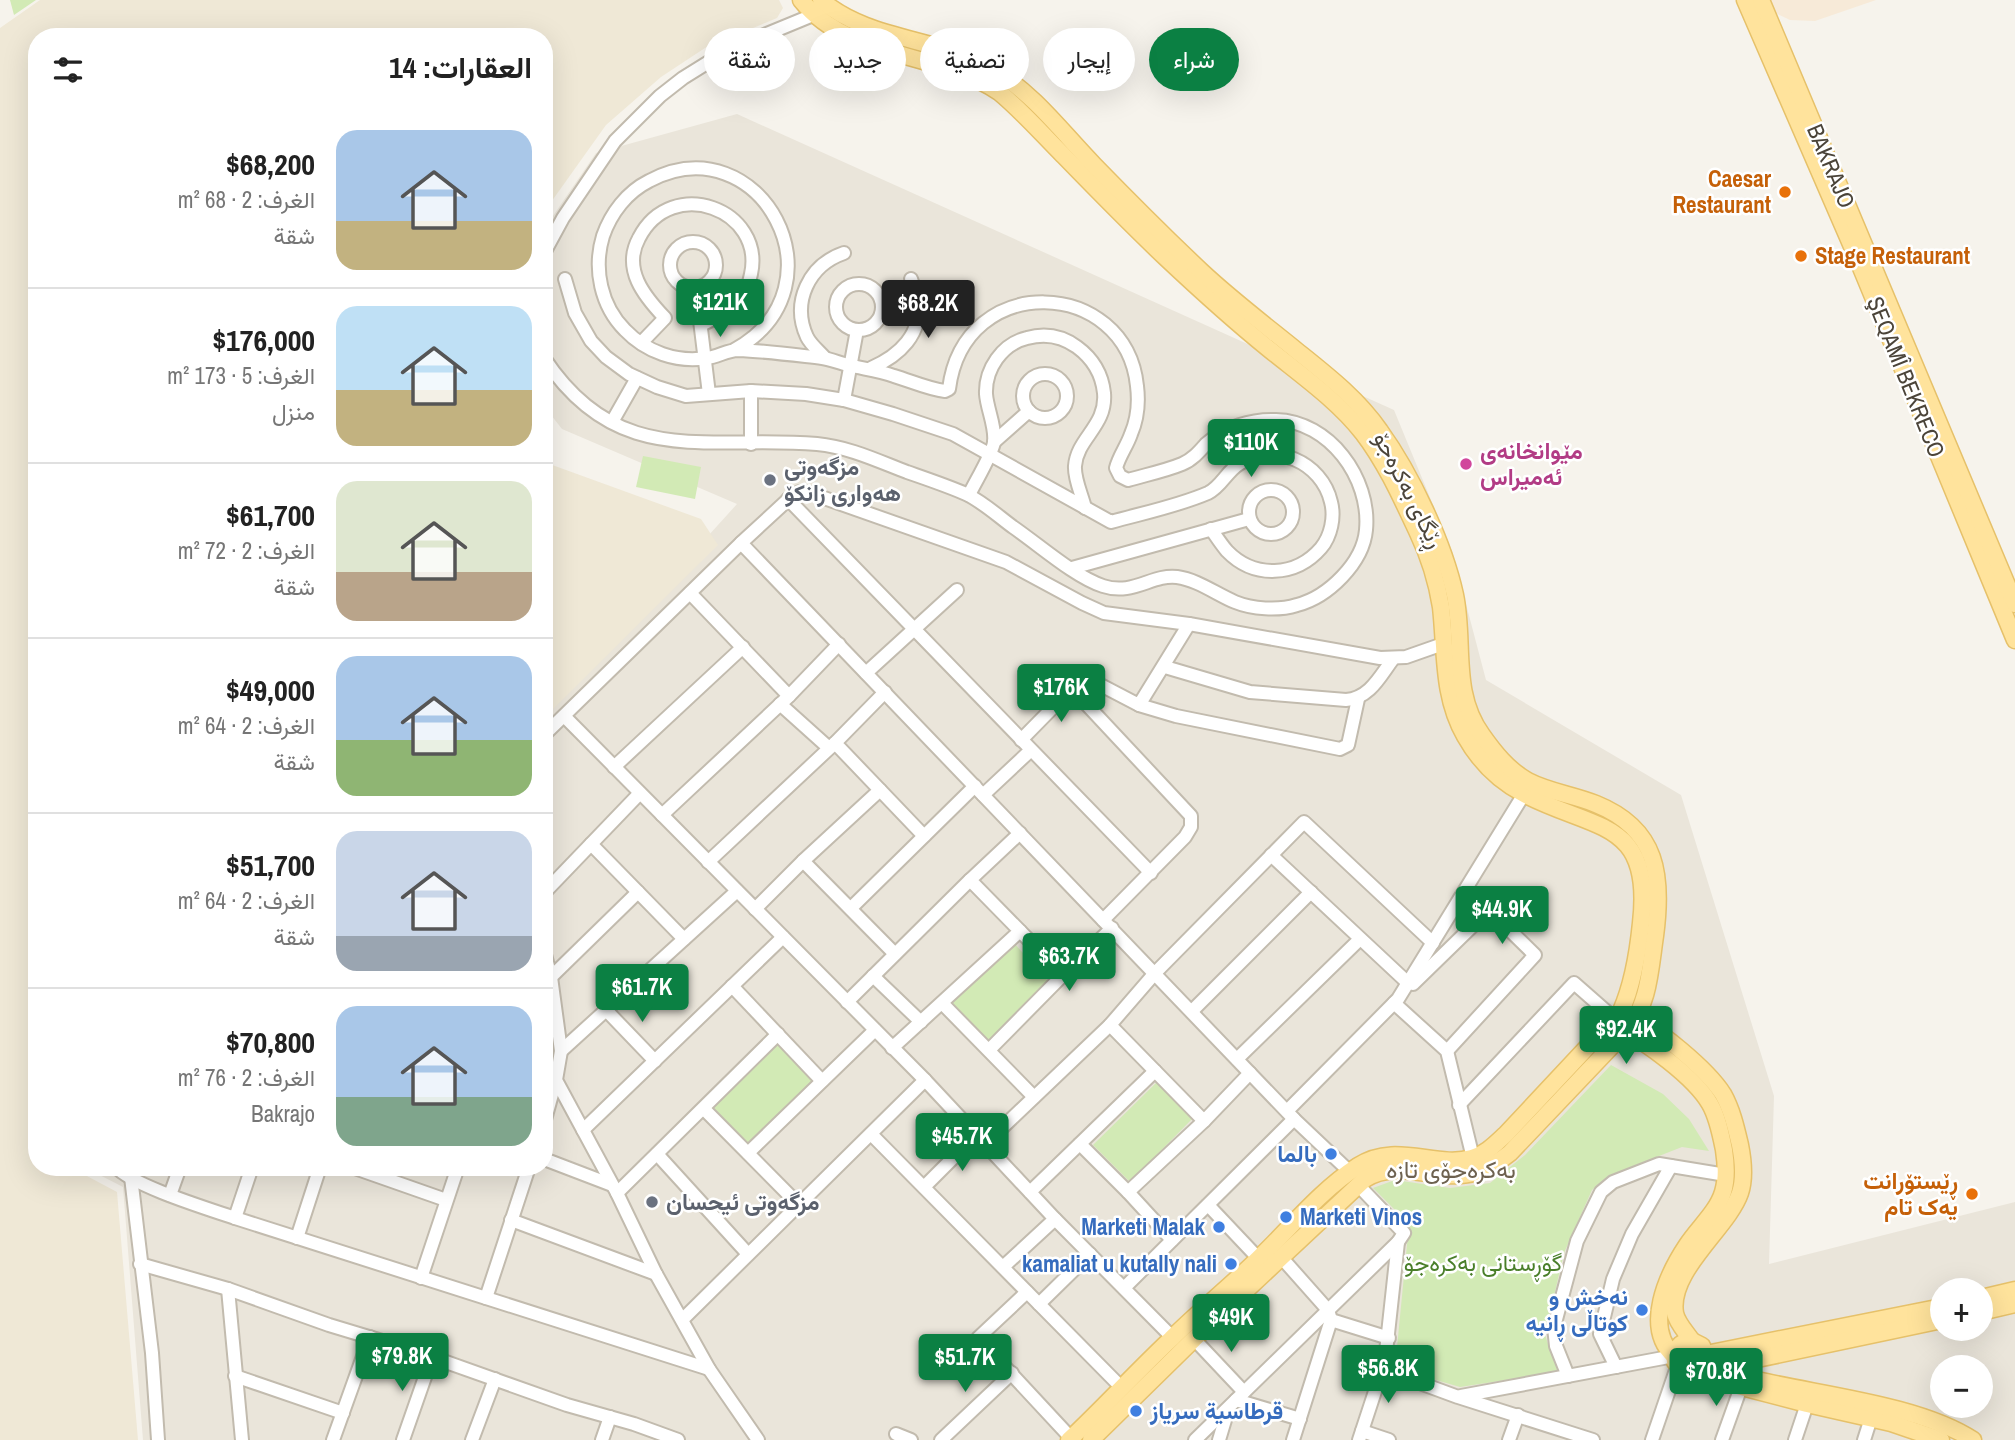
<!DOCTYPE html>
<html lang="ar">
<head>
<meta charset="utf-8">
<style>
	:root { --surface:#fff; --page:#f6f6f6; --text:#222; --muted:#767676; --line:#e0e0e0; --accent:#0b8043 }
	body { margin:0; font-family:"Archivo Narrow",Vazirmatn,sans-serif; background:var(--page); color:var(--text); direction:rtl; height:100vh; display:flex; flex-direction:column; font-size:26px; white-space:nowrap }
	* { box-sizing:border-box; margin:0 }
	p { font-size:23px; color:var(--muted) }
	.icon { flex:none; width:38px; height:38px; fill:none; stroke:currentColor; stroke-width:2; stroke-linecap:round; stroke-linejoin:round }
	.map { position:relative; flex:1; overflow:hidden; direction:ltr }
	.panel { position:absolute; left:28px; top:28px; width:525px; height:1148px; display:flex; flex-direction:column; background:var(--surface); border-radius:28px; box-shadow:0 7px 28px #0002; direction:rtl }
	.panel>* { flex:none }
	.guide { position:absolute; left:574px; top:28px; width:665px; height:63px; direction:rtl; display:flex; gap:14px }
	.buttons { position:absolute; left:1930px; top:1278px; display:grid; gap:14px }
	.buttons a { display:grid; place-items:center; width:63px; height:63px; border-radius:50%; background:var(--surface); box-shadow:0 7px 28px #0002; font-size:35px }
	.price { position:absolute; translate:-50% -60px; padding:0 16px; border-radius:7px; background:var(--accent); color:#fff; font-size:23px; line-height:46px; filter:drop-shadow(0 2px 4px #0008) }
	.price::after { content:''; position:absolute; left:50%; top:42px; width:21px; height:16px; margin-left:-10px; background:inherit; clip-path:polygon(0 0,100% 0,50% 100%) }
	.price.selected { background:#222; color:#fff }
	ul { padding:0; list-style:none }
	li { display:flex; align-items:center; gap:21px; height:175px; padding:0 21px }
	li+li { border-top:2px solid var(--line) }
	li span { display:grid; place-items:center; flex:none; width:196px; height:140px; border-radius:21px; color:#555 }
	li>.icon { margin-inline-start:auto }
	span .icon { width:84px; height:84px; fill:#fffc; stroke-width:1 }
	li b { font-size:30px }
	h2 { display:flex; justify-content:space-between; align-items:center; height:84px; padding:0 21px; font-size:30px }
	.tag { padding:0 24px; border-radius:32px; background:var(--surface); box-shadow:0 7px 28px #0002; font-size:24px; line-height:63px }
	.tag.selected { background:var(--accent); color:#fff }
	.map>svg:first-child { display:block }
	.residential { fill:#eae5da; fill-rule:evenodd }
	.commercial { fill:#f7ead8 }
	.education { fill:#efe8d6 }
	.green { fill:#d2eab5 }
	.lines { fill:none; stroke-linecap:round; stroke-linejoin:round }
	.minor-casing { stroke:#c2bbae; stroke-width:16 }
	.major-casing { stroke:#e6c16a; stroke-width:19 }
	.minor { stroke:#fff; stroke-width:12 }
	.major { stroke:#ffe39c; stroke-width:16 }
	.food-dot { fill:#e8710a; stroke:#fff; stroke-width:2.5 }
	.hotel-dot { fill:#d1479c; stroke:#fff; stroke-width:2.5 }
	.worship-dot { fill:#6b7280; stroke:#fff; stroke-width:2.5 }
	.shop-dot { fill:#3f7fe0; stroke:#fff; stroke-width:2.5 }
	.labels { text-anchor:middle; stroke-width:5; stroke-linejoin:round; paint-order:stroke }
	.street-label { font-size:23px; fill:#4b4439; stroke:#fff }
	.food-label { font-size:23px; font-weight:bold; fill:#c56008; stroke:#fff; text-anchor:end }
	.hotel-label { font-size:23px; font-weight:bold; fill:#b23c85; stroke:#fff; text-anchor:start }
	.worship-label { font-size:23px; font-weight:bold; fill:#5b616d; stroke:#fff; text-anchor:start }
	.shop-label { font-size:23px; font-weight:bold; fill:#366cbe; stroke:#fff; text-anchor:end }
	.park-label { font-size:23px; fill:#4a7f2a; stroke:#fff }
	.neighbourhood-label { font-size:24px; fill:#6e6250; stroke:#fff }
</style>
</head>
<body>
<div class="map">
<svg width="2015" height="1440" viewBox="0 0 2015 1440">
	<rect width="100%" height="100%" fill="#f6f3ec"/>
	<!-- residential -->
	<path class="residential" d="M737,114L1394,410L1452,551L1486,680L1681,795L1774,1096L1769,1264L2015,1202V1440H143L123,1187L84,1167H544V717L737,504L562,429L544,406V229L596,153ZM1942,1290H1981V1328H1942ZM1942,1367H1981V1405H1942Z"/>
	<!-- commercial -->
	<polygon class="commercial" points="1761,0 1876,0 1815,21 1790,20 1765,8"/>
	<!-- education -->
	<g class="education">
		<polygon points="40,0 779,0 783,8 777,18 705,48 661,77 606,125 544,212 544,37 37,37 37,1083 28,1145 37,1150 37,1167 70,1167 117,1192 138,1440 0,1440 0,28"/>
		<polygon points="544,462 701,519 718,545 544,718"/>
	</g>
	<!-- green -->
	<g class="green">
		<polygon points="10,0 36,0 14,15"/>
		<polygon points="643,456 701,467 695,499 636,487"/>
		<polygon points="1014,943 1049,982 986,1043 949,1005"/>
		<polygon points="779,1043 815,1081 748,1145 712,1106"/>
		<polygon points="1611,1065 1663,1094 1689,1119 1709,1151 1682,1147 1608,1176 1592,1190 1564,1253 1545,1335 1558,1372 1460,1387 1395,1368 1409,1224 1373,1188 1395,1180 1450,1188 1490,1183 1525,1155"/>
		<polygon points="1157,1082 1193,1118 1130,1182 1093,1145"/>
	</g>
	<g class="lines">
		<defs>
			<g id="minor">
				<circle cx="693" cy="265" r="23"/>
				<polyline points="544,253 563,218 615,141 660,96 683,78 728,50 813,15"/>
				<path d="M565,279L575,313L591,341L606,357L629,374L657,387L686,396L751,391L806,394L844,400L893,414L953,434L1111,522C1143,513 1178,506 1208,493C1221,487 1227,471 1239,464C1274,441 1322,462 1331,502C1335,517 1331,536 1321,548C1296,577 1254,579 1227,551C1221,544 1216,536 1211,529"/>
				<circle cx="859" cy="307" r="23"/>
				<polyline points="696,288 709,394"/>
				<path d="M641,343L665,318C644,296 622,269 639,238C672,174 765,210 751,274C749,285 746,295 738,303C728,313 713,319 701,325"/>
				<path d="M544,358C618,470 707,435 817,444C849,447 878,461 907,472C927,479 948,486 966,494C983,502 998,516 1013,527C1038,544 1075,577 1103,586C1133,596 1152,574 1177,577C1198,580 1216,594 1235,602C1252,609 1278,611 1297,605C1328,597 1363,563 1366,530C1371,478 1329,421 1276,420C1251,419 1225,427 1206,444C1199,452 1192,460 1182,464C1165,471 1145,475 1128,480L1120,476L1116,468C1119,456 1127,446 1131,434C1137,420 1139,402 1137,386C1126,278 964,270 949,389L945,391C928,389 911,381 894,376C878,370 864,369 848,365C839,363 831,359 822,358C795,355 765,351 738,350C728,350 717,357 707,358C677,363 646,352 625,330C601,306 593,269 603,236C611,213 627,192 649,181C760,122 849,287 734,350"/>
				<path d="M825,358C819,351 811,345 807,337C791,302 809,265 844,253"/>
				<path d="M871,368C899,356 923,334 918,300C917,293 913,286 911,279"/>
				<circle cx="1045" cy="396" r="22"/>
				<polyline points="751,391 751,444"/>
				<polyline points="844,400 857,330"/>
				<polyline points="612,422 637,378"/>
				<polyline points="994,442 1029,411"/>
				<circle cx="1271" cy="512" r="22"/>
				<path d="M969,495C974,484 993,453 994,442C996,427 987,409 986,394C985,369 1002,344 1027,338C1045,333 1062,336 1077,347C1092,358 1102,374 1104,393C1107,426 1077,438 1075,466C1074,479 1082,495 1085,508"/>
				<polyline points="788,499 1151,873"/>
				<polyline points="741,543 1294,1119 1350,1172"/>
				<polyline points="1072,568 1249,519"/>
				<path d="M1165,667L1250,692L1346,700C1370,698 1380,676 1393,659"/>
				<polyline points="866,673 957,590"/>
				<polyline points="789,696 839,644"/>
				<polyline points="780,704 829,748"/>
				<polyline points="1139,705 1176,716 1340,749 1348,745 1358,699"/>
				<polyline points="564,716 925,1080 1055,1219 1172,1337"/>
				<polyline points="544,735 741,543 792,496 800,492 810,493 1006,562 1082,603 1104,613 1189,624 1380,658 1406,657 1443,644"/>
				<polyline points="1021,740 1076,684"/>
				<polyline points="614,767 743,647"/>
				<polyline points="880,790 924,836"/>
				<polyline points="983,795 1031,750"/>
				<polyline points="662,815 789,696 690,593"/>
				<polyline points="591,844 684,939"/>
				<polyline points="1271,855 1408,983"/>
				<polyline points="803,861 895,954"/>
				<polyline points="708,862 835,743"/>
				<polyline points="544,893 640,793"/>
				<polyline points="851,908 975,786"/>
				<polyline points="755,909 803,861 880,790 835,743 885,692"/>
				<polyline points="1103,920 1185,837 1191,827 1191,816 1075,692 1076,684 1093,681 1139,705 1189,624"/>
				<polyline points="544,951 551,977 561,1051 556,1080 617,1193 656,1274 709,1369 758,1440"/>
				<polyline points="1063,975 1112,928"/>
				<polyline points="873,976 921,1022"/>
				<polyline points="551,977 638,892"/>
				<polyline points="1413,984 1489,910 1535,955 1447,1051"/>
				<polyline points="732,986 822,1081"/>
				<polyline points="847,1002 970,880"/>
				<polyline points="942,1003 1034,1097"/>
				<polyline points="1394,1003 1447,1051 1473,1158"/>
				<polyline points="606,1010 655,1061"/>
				<polyline points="1192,1011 1311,892"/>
				<polyline points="1110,1025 1155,973 1304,822 1433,943"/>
				<polyline points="892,1048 1020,931 970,880 1020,833"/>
				<polyline points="989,1050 1063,975 1020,931"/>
				<polyline points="561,1051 737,891"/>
				<polyline points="1237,1059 1360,939"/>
				<polyline points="1459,1105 1574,983 1607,1012 1612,1023"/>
				<polyline points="704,1109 799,1205"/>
				<polyline points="1287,1111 1398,999 1524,794"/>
				<polyline points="544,1123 556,1080"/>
				<polyline points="583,1130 783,937"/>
				<polyline points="871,1134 1121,1387"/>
				<polyline points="985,1144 1110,1025 1204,1121 1250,1073"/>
				<polyline points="1080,1144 1128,1192"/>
				<polyline points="748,1153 875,1030"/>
				<polyline points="657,1154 748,1254"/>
				<polyline points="544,1159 612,1185"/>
				<path d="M116,1167C133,1186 209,1209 235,1218L709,1369"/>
				<polyline points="352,1167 446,1200"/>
				<polyline points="131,1177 152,1353 158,1440"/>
				<polyline points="924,1187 976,1135"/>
				<polyline points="1030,1192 1155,1071"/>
				<polyline points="617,1193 778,1034"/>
				<polyline points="170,1195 180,1167"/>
				<polyline points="1208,1205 1259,1259"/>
				<polyline points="235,1218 252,1167"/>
				<polyline points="511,1220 656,1274"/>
				<polyline points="297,1238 320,1167"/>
				<polyline points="1172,1240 1128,1192 1204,1121"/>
				<polyline points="1281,1257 1328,1310 1331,1320 1293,1440"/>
				<polyline points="140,1264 228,1289 329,1325 415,1351 567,1405 634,1424 678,1440"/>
				<polyline points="1003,1267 1055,1219"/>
				<polyline points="421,1278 458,1167"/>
				<polyline points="1124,1288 1294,1119"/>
				<polyline points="228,1289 242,1440"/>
				<polyline points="1027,1292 978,1338 1071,1438"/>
				<polyline points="486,1298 529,1167"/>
				<polyline points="1039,1304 1090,1254"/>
				<polyline points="683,1319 925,1080"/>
				<polyline points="1331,1320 1389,1338"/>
				<polyline points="1194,1339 1244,1392"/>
				<polyline points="1616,1367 1600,1334 1613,1279 1632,1234 1671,1166"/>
				<polyline points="1382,1369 1458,1397 1593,1440"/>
				<polyline points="235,1376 343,1413"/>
				<polyline points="1568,1376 1556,1346 1554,1327 1577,1241 1601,1192 1613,1182 1659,1164 1726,1175"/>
				<polyline points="1461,1396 1674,1356"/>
				<polyline points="1236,1400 1300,1419"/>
				<polyline points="1362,1431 1389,1440"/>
				<polyline points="896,1434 911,1440"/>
				<polyline points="333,1440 370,1337"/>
				<polyline points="403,1440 432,1357"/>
				<polyline points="472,1440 495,1379"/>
				<polyline points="602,1440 610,1417"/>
				<polyline points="941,1440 1012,1373"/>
				<polyline points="1195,1440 1398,1242 1404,1233 1358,1185"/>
				<polyline points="1219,1440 1228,1410"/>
				<polyline points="1359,1440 1385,1361 1398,1242"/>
				<polyline points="1509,1440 1518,1415"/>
				<polyline points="1652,1440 1677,1367"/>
				<polyline points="1722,1440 1741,1387"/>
				<polyline points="1795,1440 1807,1404"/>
				<polyline points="1864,1440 1871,1418"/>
			</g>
			<g id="major">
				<path d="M801,0C849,60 938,51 999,92C1022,111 1042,134 1063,155C1097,190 1130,224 1165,257C1199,289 1233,320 1269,349C1301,375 1337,400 1363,433C1386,463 1402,499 1418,533C1429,556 1437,582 1441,607C1446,652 1442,696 1465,736C1479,761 1499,781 1524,794C1595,831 1653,819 1641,923C1638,953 1633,984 1621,1011L1506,1134C1496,1143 1486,1154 1472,1158C1436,1169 1396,1141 1358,1166C1321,1190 1292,1226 1261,1256C1232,1285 1200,1310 1171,1339C1136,1372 1104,1407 1069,1440"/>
				<path d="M821,0C870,42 941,37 994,70C1034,94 1062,132 1094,165C1129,201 1165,237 1202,272C1232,300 1265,325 1297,351C1327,375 1358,399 1380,431C1411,474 1444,544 1455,595C1465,643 1451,692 1482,735C1494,752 1508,770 1528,781C1549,792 1574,795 1596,804C1658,829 1663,876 1655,936C1650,969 1649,1006 1626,1031L1510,1153C1496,1164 1480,1174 1461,1175C1429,1178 1395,1160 1365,1179L1194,1339L1091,1440"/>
				<polyline points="1745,0 1857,258 2015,640"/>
				<polyline points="1761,0 2015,604"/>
				<path d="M1630,1015C1657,1028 1707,1069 1723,1094C1732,1110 1736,1128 1740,1145C1743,1160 1745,1178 1740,1193C1728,1228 1668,1271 1675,1313C1677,1323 1686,1332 1692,1341"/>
				<path d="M1617,1026C1645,1042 1694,1076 1710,1104C1718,1118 1721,1135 1724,1150C1726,1163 1727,1179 1723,1192C1717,1212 1698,1228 1687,1245C1667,1275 1643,1327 1674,1356"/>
				<polyline points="1981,1298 2015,1290"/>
				<polyline points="1981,1312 2015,1304"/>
				<polyline points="1706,1354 1942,1307"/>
				<polyline points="1704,1365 1743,1362 1942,1320"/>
				<path d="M1689,1373L1701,1368L1706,1358L1702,1346L1692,1341C1679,1341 1673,1350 1675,1362L1684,1372L1807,1404L1891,1423L1941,1440"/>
				<path d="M1757,1380C1820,1395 1920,1405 1973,1440"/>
			</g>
		</defs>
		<!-- minor casing -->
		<use href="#minor" class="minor-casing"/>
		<!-- major casing -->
		<use href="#major" class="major-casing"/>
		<!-- minor -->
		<use href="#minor" class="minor"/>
		<!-- major -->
		<use href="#major" class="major"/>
	</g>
	<!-- markers -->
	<g class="food-dot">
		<circle cx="1785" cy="192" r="7"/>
		<circle cx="1801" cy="256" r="7"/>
		<circle cx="1972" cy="1194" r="7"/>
	</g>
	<circle class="hotel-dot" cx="1466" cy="464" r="7"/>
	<g class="worship-dot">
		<circle cx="770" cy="480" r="7"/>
		<circle cx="652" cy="1202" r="7"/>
	</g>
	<g class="shop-dot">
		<circle cx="1331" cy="1154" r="7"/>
		<circle cx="1286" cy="1217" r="7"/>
		<circle cx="1219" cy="1227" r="7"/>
		<circle cx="1231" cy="1264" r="7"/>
		<circle cx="1642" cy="1310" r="7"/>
		<circle cx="1136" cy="1411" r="7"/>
	</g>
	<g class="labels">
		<!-- street labels -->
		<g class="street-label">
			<text transform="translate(1831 166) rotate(67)" y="8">BAKRAJO</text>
			<text transform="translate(1906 377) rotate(68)" y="8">ŞEQAMÎ BEKRECO</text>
			<text transform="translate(1409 490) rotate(63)" y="8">ڕێگای بەکرەجۆ</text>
		</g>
		<!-- food labels -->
		<g class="food-label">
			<text x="1771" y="187">Caesar<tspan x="1771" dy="26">Restaurant</tspan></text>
			<text x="1815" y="264" text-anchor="start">Stage Restaurant</text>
			<text x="1958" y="1189">ڕێستۆرانت<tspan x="1958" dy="26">یەک تام</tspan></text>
		</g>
		<!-- hotel labels -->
		<g class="hotel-label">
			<text x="1480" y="459">مێوانخانەی<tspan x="1480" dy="26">ئەمیراس</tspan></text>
		</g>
		<!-- worship labels -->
		<g class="worship-label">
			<text x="784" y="475">مزگەوتی<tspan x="784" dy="26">هەواری زانکۆ</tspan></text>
			<text x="666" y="1210">مزگەوتی ئیحسان</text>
		</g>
		<!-- shop labels -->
		<g class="shop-label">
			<text x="1317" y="1162">بالما</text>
			<text x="1300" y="1225" text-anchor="start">Marketi Vinos</text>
			<text x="1205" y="1235">Marketi Malak</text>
			<text x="1217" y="1272">kamaliat u kutally nali</text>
			<text x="1628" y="1305">نەخش و<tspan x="1628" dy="26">کوتاڵی ڕانیە</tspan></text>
			<text x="1150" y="1419" text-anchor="start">قرطاسية سرياز</text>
		</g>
		<!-- park labels -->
		<g class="park-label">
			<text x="1483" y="1271">گۆڕستانی بەکرەجۆ</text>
		</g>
		<!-- neighbourhood labels -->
		<g class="neighbourhood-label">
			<text x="1451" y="1178">بەکرەجۆی تازە</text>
		</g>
	</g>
</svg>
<div class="buttons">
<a>+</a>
<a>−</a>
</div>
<b class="price" style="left:720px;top:339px">$121K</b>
<b class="price selected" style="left:928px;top:340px">$68.2K</b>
<b class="price" style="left:1251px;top:479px">$110K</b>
<b class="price" style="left:1061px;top:724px">$176K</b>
<b class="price" style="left:1502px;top:946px">$44.9K</b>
<b class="price" style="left:1069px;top:993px">$63.7K</b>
<b class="price" style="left:642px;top:1024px">$61.7K</b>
<b class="price" style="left:1626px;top:1066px">$92.4K</b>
<b class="price" style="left:962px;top:1173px">$45.7K</b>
<b class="price" style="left:1231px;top:1354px">$49K</b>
<b class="price" style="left:402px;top:1393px">$79.8K</b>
<b class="price" style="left:965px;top:1394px">$51.7K</b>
<b class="price" style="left:1388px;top:1405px">$56.8K</b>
<b class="price" style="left:1716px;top:1408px">$70.8K</b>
<div class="guide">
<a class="tag selected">شراء</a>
<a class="tag">إيجار</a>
<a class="tag">تصفية</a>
<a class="tag">جديد</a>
<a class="tag">شقة</a>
</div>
<section class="panel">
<h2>العقارات: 14<svg class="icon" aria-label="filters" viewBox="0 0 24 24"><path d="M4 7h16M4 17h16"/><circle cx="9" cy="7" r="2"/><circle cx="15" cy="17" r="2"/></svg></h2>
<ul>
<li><span style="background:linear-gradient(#a9c7e8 65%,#c2b280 0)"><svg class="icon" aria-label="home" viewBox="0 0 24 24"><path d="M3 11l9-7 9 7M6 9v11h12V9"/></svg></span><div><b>$68,200</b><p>الغرف: 2 · 68 m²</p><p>شقة</p></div></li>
<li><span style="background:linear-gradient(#bfe0f5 60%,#c2b280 0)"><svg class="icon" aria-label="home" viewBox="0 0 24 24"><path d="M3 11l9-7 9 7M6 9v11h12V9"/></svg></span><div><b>$176,000</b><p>الغرف: 5 · 173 m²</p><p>منزل</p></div></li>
<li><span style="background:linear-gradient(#dfe7d0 65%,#b9a48a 0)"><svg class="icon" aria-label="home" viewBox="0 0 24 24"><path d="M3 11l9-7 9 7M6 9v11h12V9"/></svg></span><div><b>$61,700</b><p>الغرف: 2 · 72 m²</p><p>شقة</p></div></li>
<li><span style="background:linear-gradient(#a9c7e8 60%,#8fb573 0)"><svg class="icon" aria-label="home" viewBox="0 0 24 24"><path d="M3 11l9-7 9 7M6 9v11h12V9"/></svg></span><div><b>$49,000</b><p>الغرف: 2 · 64 m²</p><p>شقة</p></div></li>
<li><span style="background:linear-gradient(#c9d6e8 75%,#9aa5b1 0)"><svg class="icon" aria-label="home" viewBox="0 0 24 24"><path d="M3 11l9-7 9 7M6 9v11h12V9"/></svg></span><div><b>$51,700</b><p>الغرف: 2 · 64 m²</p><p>شقة</p></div></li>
<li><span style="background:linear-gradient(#a9c7e8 65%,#7fa58c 0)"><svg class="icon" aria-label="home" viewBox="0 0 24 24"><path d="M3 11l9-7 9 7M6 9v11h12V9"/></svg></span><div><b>$70,800</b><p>الغرف: 2 · 76 m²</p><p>Bakrajo</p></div></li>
</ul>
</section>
</div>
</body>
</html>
